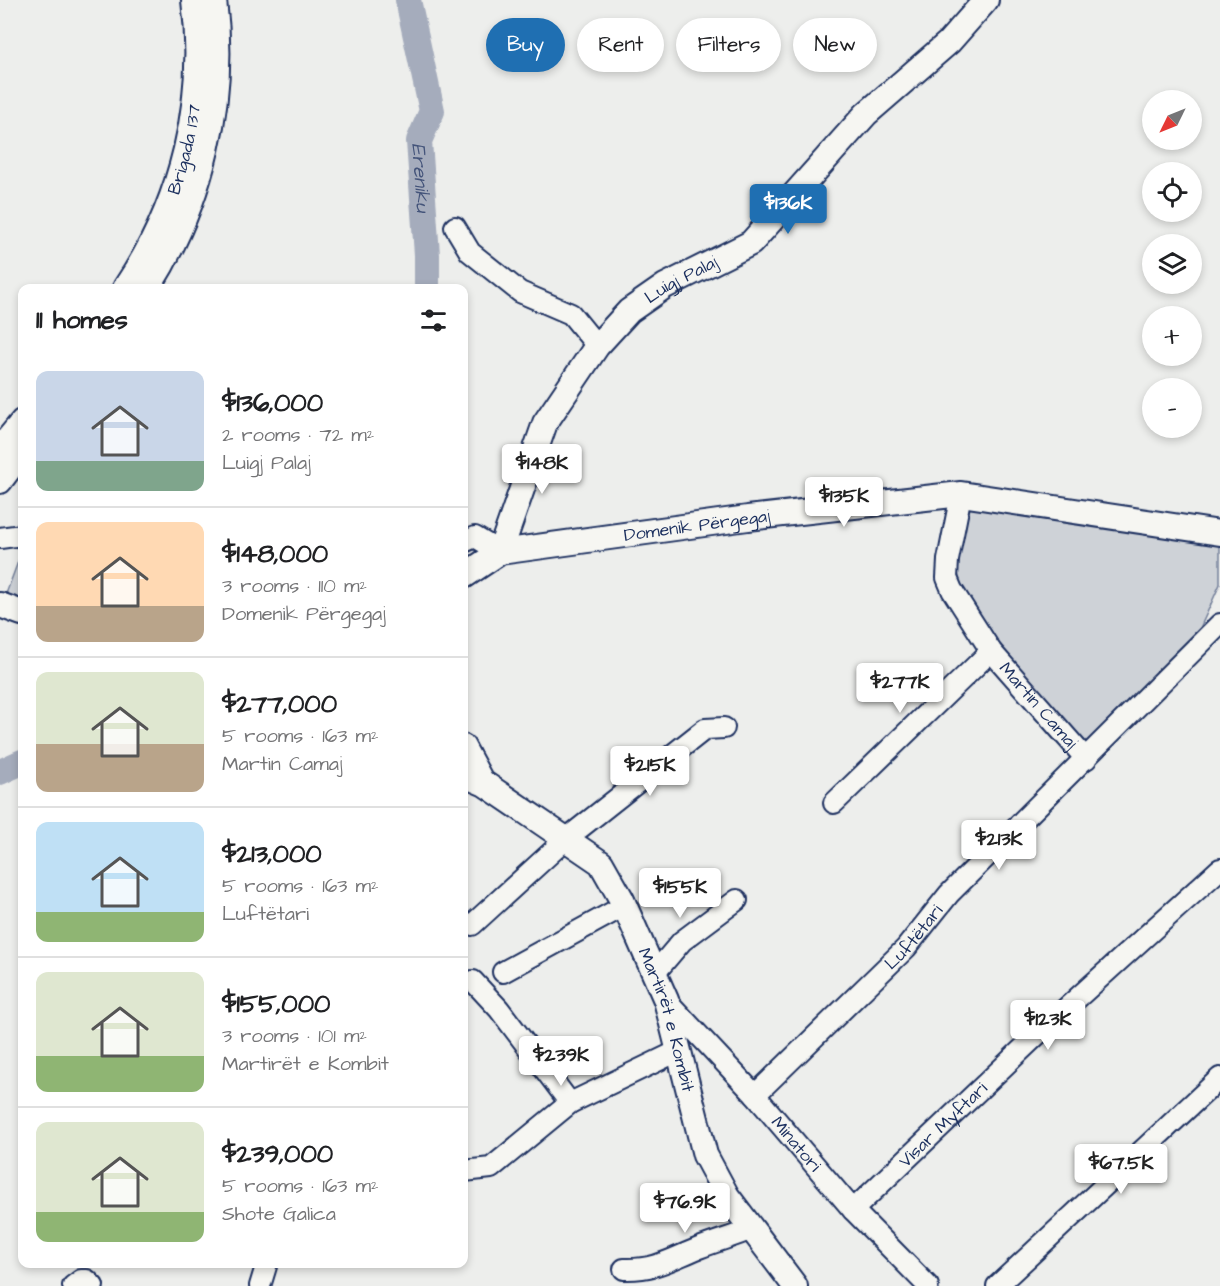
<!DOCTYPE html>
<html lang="en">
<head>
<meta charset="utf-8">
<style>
	:root { --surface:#fff; --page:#f2f2f2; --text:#202124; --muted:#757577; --line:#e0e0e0; --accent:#1f6fb2 }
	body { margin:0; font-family:"Architects Daughter",sans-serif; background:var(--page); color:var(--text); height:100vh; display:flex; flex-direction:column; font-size:22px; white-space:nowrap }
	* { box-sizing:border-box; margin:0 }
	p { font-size:20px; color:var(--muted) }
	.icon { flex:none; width:33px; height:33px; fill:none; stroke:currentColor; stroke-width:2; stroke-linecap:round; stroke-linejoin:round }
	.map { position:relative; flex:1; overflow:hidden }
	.side { position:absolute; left:18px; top:284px; width:450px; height:984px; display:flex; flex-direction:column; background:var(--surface); border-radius:12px; box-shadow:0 3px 9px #0003 }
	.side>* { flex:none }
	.banner { position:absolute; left:486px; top:18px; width:570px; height:54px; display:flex; gap:12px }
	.needle { width:39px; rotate:227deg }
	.buttons { position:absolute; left:1142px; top:90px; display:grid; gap:12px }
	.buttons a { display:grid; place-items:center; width:60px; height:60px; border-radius:50%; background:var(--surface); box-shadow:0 3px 9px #0003; font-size:30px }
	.price { position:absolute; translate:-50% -51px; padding:0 14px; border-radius:6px; background:#fff; color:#222; font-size:20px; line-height:39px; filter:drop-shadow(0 2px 3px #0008) }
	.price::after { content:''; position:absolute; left:50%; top:36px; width:18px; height:14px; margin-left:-9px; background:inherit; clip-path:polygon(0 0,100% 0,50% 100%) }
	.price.active { background:var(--accent); color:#fff }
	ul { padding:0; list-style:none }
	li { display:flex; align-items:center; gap:18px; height:150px; padding:0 18px }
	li+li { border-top:2px solid var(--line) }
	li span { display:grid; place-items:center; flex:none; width:168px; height:120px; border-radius:12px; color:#555 }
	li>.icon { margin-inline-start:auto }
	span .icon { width:72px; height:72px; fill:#fffc; stroke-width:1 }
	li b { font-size:26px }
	h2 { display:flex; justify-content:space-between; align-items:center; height:72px; padding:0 18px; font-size:26px }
	.tag { padding:0 21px; border-radius:27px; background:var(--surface); box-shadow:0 3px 9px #0003; font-size:21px; line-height:54px }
	.tag.active { background:var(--accent); color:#fff }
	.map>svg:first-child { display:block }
	.park { fill:#ced2d7; stroke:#74809a; stroke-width:1.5 }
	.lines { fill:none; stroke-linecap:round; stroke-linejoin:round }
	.river { stroke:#a5acbc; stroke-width:26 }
	.minor-casing { stroke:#1b2f5e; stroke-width:24 }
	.major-casing { stroke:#1b2f5e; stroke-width:28 }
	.minor { stroke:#f6f6f2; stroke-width:20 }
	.major { stroke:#f6f6f2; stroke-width:24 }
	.labels { text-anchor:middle; stroke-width:4.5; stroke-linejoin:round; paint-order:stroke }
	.street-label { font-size:18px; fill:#1b2f5e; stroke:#f6f6f2 }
	.water-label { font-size:20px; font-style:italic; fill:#44547a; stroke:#f6f6f2 }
</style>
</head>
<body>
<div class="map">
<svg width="1220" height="1286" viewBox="0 0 1220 1286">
	<rect width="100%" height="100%" fill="#edeeec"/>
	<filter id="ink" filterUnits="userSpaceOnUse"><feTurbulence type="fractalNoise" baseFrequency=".0167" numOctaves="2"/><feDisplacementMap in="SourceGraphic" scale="12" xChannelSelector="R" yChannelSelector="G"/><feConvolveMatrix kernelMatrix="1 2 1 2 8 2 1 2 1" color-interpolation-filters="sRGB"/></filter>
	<g filter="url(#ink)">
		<!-- park -->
		<g class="park">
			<path d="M970,508L1220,545V584L1200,628L1087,744C1053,706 960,616 957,566C955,547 965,527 970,508Z"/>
			<polygon points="22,558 22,600 6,594 19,559"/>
		</g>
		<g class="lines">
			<!-- river -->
			<g class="river">
				<path id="s1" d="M408,0L432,111L419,141L427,255V288"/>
				<polyline points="0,772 22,762"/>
			</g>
			<defs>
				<g id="minor">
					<polyline points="455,227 470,252 520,292 571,314 597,346"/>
					<path id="s2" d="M961,494L948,560L947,578L952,590L991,651L1086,759"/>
					<polyline points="0,538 22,535"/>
					<polyline points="464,542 475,537 500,552"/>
					<polyline points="464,745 485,784"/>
					<polyline points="834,803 991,651"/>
					<polyline points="472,925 566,839 705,729 724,728"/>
					<polyline points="503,972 624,906"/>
					<polyline points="654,974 682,941 737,900"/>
					<polyline points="473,981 499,1009 570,1103"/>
					<path id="s3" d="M666,1000L755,1095L853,1210L928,1286"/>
					<path id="s4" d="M755,1095L906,948L949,894L1220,624"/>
					<polyline points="464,1171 491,1168 570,1103 678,1051"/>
					<path id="s5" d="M853,1210L1040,1032L1220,869"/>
					<path d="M624,1269C656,1270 671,1259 699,1248C717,1241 735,1236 752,1229"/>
					<polyline points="73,1286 81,1280 87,1280 93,1286"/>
					<polyline points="260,1286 267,1263"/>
					<polyline points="997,1286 1220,1078"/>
				</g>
				<g id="major">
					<path id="s6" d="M125,288C182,204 207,101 194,0"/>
					<path d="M148,288C202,203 227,100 214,0"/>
					<polyline points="0,449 22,422"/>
					<polyline points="0,481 22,452"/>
					<path id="s7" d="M500,552L545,423L597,346L629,311L665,286L751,243L866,114L949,42L986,0"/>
					<path id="s8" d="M464,576L500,552L748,518L961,494L1220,533"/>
					<polyline points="0,605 22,613"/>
					<path id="s9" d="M464,775L485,784L601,863L622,900L666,1000L705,1155L727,1196L795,1286"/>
				</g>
			</defs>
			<!-- minor casing -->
			<use href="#minor" class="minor-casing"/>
			<!-- major casing -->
			<use href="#major" class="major-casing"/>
			<!-- minor -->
			<use href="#minor" class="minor"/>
			<!-- major -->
			<use href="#major" class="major"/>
		</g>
	</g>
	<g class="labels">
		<!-- street labels -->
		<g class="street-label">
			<text dy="6" stroke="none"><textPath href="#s6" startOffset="152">Brigada 137</textPath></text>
			<text dy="6" stroke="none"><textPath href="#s7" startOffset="338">Luigj Palaj</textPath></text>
			<text dy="6" stroke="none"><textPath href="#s8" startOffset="242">Domenik Përgegaj</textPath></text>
			<text dy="6" stroke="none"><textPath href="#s2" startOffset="243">Martin Camaj</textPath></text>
			<text dy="6" stroke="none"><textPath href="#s4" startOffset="224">Luftëtari</textPath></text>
			<text dy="6" stroke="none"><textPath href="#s9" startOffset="334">Martirët e Kombit</textPath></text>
			<text dy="6" stroke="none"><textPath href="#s5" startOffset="124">Visar Myftari</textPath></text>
			<text dy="6" stroke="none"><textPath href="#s3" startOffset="194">Minatori</textPath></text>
		</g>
		<!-- water labels -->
		<g class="water-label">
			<text dy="7" stroke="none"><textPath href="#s1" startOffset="183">Ereniku</textPath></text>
		</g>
	</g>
</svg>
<div class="buttons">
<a><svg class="needle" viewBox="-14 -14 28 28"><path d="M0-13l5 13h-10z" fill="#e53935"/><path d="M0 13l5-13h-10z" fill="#757577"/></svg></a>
<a><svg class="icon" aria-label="locate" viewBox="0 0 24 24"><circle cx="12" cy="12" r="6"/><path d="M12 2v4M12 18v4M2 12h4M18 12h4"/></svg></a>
<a><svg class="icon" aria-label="layers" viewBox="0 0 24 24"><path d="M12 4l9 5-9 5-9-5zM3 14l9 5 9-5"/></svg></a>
<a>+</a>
<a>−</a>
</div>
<b class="price active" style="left:788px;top:235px">$136K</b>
<b class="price" style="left:542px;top:495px">$148K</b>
<b class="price" style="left:844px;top:528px">$135K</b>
<b class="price" style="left:900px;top:714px">$277K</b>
<b class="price" style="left:650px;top:797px">$215K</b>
<b class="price" style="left:999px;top:871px">$213K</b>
<b class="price" style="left:680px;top:919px">$155K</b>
<b class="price" style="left:1048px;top:1051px">$123K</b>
<b class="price" style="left:561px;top:1087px">$239K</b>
<b class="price" style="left:1121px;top:1195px">$67.5K</b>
<b class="price" style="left:685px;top:1234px">$76.9K</b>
<div class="banner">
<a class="tag active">Buy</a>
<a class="tag">Rent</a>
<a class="tag">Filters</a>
<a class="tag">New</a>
</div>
<section class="side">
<h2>11 homes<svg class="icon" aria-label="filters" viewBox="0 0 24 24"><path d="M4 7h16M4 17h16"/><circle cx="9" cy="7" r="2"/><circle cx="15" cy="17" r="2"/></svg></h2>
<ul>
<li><span style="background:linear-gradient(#c9d6e8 75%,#7fa58c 0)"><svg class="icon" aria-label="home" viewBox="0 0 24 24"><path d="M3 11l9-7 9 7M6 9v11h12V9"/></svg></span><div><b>$136,000</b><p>2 rooms · 72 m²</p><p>Luigj Palaj</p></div></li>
<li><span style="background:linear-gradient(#ffd9b3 70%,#b9a48a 0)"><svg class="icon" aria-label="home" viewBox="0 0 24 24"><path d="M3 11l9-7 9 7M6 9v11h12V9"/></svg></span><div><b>$148,000</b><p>3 rooms · 110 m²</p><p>Domenik Përgegaj</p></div></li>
<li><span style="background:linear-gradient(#dfe7d0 60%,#b9a48a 0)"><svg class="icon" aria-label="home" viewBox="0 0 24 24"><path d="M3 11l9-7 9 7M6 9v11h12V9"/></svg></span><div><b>$277,000</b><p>5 rooms · 163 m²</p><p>Martin Camaj</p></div></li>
<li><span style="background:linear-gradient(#bfe0f5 75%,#8fb573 0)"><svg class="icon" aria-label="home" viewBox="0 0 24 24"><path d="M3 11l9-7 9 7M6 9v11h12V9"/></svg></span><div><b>$213,000</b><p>5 rooms · 163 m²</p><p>Luftëtari</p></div></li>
<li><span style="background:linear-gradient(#dfe7d0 70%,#8fb573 0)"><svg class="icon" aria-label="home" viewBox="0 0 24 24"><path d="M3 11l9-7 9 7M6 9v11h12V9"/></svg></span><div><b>$155,000</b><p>3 rooms · 101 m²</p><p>Martirët e Kombit</p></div></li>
<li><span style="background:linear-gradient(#dfe7d0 75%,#8fb573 0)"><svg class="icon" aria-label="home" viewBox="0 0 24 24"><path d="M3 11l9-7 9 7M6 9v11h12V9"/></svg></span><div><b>$239,000</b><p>5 rooms · 163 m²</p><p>Shote Galica</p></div></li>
</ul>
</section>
</div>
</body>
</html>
